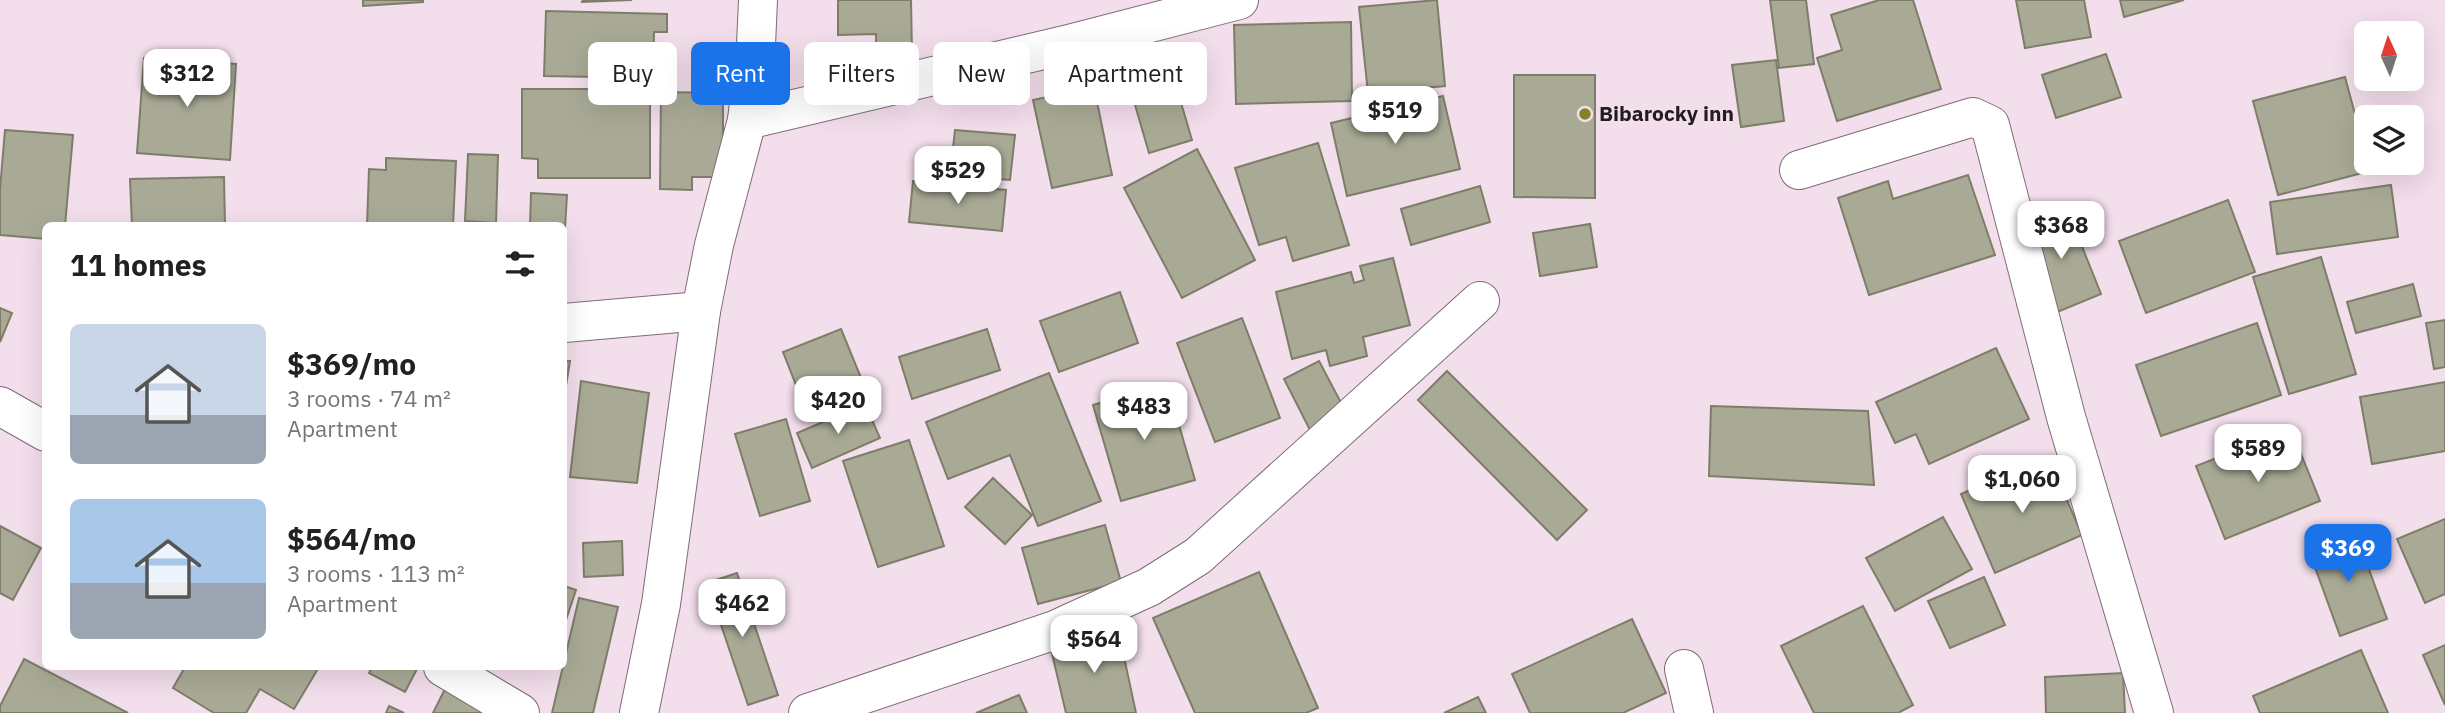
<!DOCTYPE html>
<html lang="en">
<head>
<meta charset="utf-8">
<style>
	:root { --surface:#fff; --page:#f2f2f2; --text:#202124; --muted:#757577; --accent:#1a73e8 }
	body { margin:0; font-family:"IBM Plex Sans",sans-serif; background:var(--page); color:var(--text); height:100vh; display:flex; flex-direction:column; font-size:26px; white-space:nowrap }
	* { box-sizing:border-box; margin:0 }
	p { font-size:23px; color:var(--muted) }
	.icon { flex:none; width:38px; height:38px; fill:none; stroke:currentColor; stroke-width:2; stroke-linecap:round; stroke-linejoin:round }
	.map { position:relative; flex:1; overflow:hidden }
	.panel { position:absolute; left:42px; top:222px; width:525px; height:448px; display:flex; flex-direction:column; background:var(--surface); border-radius:10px; box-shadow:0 7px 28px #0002 }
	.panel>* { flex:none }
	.guide { position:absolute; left:588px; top:42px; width:665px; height:63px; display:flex; gap:14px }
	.needle { width:46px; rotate:357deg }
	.tools { position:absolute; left:2354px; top:21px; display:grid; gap:14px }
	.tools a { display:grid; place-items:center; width:70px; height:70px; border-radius:10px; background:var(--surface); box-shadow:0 7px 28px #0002; font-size:35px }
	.price { position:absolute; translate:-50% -60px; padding:0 16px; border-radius:14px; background:#fff; color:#222; font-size:23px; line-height:46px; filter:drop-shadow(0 2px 4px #0008) }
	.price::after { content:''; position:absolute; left:50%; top:42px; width:21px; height:16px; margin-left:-10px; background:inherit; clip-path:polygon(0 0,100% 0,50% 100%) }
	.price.on { background:var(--accent); color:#fff }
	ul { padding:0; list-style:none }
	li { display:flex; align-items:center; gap:21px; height:175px; padding:0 28px }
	li span { display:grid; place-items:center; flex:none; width:196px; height:140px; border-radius:10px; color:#555 }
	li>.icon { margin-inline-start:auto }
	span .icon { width:84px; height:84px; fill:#fffc; stroke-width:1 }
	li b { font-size:30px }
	h2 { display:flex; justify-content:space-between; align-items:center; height:84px; padding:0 28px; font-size:30px }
	.pill { padding:0 24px; border-radius:10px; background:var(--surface); box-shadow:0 7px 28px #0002; font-size:24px; line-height:63px }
	.pill.on { background:var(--accent); color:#fff }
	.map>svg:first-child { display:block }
	.building { fill:#a9aa96; stroke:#7d7d6a; stroke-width:2 }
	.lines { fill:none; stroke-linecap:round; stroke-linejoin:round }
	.street-casing { stroke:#7e6c77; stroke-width:40 }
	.street { stroke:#fff; stroke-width:38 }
	.poi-dot { fill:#83822c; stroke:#f3deeb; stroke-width:2.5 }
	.labels { text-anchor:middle; stroke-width:7; stroke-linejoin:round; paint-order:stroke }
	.poi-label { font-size:21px; font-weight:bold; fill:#221b20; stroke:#f3deeb; text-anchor:start }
</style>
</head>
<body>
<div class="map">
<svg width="2445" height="713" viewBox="0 0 2445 713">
	<rect width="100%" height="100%" fill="#f3deeb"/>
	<!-- building -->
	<g class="building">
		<polygon points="363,0 423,0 423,2 363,6"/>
		<polygon points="583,0 632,0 582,2"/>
		<polygon points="838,0 911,0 912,53 876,54 876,34 838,35"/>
		<polygon points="1437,0 1445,86 1368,93 1359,7"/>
		<polygon points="1770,0 1806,0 1814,64 1779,68"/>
		<polygon points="1879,0 1913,0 1941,89 1837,121 1817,58 1842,50 1831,15"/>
		<polygon points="2016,0 2084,0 2091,37 2025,48"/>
		<polygon points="2120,0 2184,0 2124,17"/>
		<polygon points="546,11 667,14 667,32 654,32 653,78 544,76"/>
		<polygon points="1351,22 1352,101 1236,104 1234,25"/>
		<polygon points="2106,54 2121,97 2056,118 2042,75"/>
		<polygon points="1167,55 1192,140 1149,153 1124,67"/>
		<polygon points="144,58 236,64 230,160 137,153"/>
		<polygon points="1776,60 1784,121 1741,127 1732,65"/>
		<polygon points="1514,75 1595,75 1595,198 1514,197"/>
		<polygon points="2345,77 2366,155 2366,163 2368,163 2370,171 2278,195 2253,101"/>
		<polygon points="1094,87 1112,175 1052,188 1033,100"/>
		<polygon points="522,89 650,89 650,178 538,178 538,159 522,158"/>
		<polygon points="661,92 723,93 723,177 692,177 692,190 660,189"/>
		<polygon points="1443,96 1460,169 1347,196 1331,123"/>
		<polygon points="5,130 73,135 65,226 46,226 46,239 0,235 0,189"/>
		<polygon points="955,130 1015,135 1010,180 950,175"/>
		<polygon points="1318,143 1349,245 1293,261 1286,237 1259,245 1235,168"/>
		<polygon points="1197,149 1255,260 1182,298 1124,188"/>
		<polygon points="468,154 498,155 496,223 465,221"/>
		<polygon points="386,158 456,161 453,226 367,226 369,169 386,170"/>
		<polygon points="1968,175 1995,255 1869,295 1838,198 1888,181 1893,199"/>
		<polygon points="224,177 225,226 132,226 130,179"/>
		<polygon points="913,181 1006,190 1002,231 909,222"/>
		<polygon points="2391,185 2398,237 2277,254 2270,202"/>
		<polygon points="1480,186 1490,222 1411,245 1401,209"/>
		<polygon points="531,193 567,195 565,228 564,226 530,226"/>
		<polygon points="2228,200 2255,272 2146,313 2119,241"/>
		<polygon points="2067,209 2101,294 2055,313 2021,228"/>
		<polygon points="1590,224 1597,267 1540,276 1533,233"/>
		<polygon points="2321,257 2356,374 2289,394 2253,277"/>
		<polygon points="1393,258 1410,325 1363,337 1367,356 1330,366 1326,350 1292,359 1276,292 1351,272 1354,283 1364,280 1360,266"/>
		<polygon points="2413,284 2421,316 2356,333 2347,302"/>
		<polygon points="1120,292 1138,343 1059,372 1040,321"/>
		<polygon points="0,308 12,313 0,342"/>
		<polygon points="1242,318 1280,418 1215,442 1177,343"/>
		<polygon points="2445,320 2445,367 2434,369 2426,323"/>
		<polygon points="2257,323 2281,395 2161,436 2136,365"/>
		<polygon points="841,329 868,395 809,418 783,352"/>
		<polygon points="987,329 1000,370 912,399 899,357"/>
		<polygon points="1996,348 2029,419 1929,464 1916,434 1895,443 1876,402"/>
		<polygon points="564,361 570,361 564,398"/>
		<polygon points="1319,361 1347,414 1311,432 1284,379"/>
		<polygon points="1447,371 1587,510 1557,540 1418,400"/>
		<polygon points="1049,373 1101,501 1038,526 1010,455 948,479 926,422"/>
		<polygon points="581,381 649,393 637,483 570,477"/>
		<polygon points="2445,382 2445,451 2372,464 2360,397"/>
		<polygon points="1167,384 1195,480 1121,501 1093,405"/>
		<polygon points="865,404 880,438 812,468 797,433"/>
		<polygon points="1711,406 1868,411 1874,485 1709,476"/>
		<polygon points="786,419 810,501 760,516 735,434"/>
		<polygon points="2291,429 2320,501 2225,539 2196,466"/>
		<polygon points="909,440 944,546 878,567 843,461"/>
		<polygon points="2048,456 2082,535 1995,573 1961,494"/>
		<polygon points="993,478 1032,515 1005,544 965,507"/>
		<polygon points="1943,517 1972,569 1895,611 1866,558"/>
		<polygon points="2445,519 2445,594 2425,603 2397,539"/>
		<polygon points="1105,525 1121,582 1038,604 1022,548"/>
		<polygon points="0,526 41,548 13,600 0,593"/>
		<polygon points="2355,531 2387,619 2340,636 2308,548"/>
		<polygon points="622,541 623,575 584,577 583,543"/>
		<polygon points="1259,572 1318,708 1306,713 1195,713 1153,618"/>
		<polygon points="737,573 778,695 748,705 719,619 708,623 705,613 719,608 710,582"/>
		<polygon points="1984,577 2005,625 1950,648 1928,601"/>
		<polygon points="564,586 576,590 564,626"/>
		<polygon points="579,598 618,607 593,713 552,713"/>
		<polygon points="1863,606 1913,705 1898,713 1814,713 1781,646"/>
		<polygon points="1632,619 1666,693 1623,713 1530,713 1512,674"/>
		<polygon points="1118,629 1136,713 1066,713 1050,645"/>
		<polygon points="2445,645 2445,705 2423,655"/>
		<polygon points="2361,650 2388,713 2260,713 2253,696"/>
		<polygon points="24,659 128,713 0,713 0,706"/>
		<polygon points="185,667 319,667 294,709 260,689 246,713 214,713 173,688"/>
		<polygon points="372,667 412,667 417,669 405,692 369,673"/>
		<polygon points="2123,673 2125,713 2046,713 2045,677"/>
		<polygon points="450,679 498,713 433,713"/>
		<polygon points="1019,695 1027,713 976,713"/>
		<polygon points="1478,697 1486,713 1444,713"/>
		<polygon points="389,706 404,713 386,713"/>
	</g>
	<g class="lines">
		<defs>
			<g id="street">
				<polyline points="747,120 1069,44 1239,0"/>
				<polyline points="1799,170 1973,117 1990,125 2066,417 2154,713"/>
				<polyline points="564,323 701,311"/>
				<polyline points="0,406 46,432"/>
				<polyline points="443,667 520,713"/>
				<polyline points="1684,669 1694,713"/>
				<polyline points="639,713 661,604 701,311 714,245 747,120 756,45 758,0"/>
				<polyline points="808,713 1055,630 1149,587 1198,556 1480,301"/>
			</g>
		</defs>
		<!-- street casing -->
		<use href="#street" class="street-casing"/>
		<!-- street -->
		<use href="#street" class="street"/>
	</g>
	<!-- markers -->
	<circle class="poi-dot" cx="1585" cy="114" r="7"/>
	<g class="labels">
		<!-- poi labels -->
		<g class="poi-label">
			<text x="1599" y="121">Bibarocky inn</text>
		</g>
	</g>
</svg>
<div class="tools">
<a><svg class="needle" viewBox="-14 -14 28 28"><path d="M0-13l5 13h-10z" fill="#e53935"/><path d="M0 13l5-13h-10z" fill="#757577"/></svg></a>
<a><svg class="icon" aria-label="layers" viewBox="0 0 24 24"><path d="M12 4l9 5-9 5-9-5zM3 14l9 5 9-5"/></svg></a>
</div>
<b class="price" style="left:187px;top:109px">$312</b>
<b class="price" style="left:1395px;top:146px">$519</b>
<b class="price" style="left:958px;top:206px">$529</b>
<b class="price" style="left:2061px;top:261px">$368</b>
<b class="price" style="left:838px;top:436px">$420</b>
<b class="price" style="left:1144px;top:442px">$483</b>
<b class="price" style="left:2258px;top:484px">$589</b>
<b class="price" style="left:2022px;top:515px">$1,060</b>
<b class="price on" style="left:2348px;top:584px">$369</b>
<b class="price" style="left:742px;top:639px">$462</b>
<b class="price" style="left:1094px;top:675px">$564</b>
<div class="guide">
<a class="pill">Buy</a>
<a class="pill on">Rent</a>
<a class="pill">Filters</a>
<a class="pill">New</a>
<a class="pill">Apartment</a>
</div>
<section class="panel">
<h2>11 homes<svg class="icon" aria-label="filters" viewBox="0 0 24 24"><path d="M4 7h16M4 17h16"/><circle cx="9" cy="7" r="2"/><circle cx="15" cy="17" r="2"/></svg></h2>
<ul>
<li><span style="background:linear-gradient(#c9d6e8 65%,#9aa5b1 0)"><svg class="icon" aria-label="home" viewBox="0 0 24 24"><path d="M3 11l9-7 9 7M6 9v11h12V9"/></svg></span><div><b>$369/mo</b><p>3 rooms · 74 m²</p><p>Apartment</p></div></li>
<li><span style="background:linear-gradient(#a9c7e8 60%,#9aa5b1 0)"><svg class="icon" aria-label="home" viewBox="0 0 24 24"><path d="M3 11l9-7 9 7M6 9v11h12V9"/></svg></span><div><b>$564/mo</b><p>3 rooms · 113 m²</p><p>Apartment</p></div></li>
</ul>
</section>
</div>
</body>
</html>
